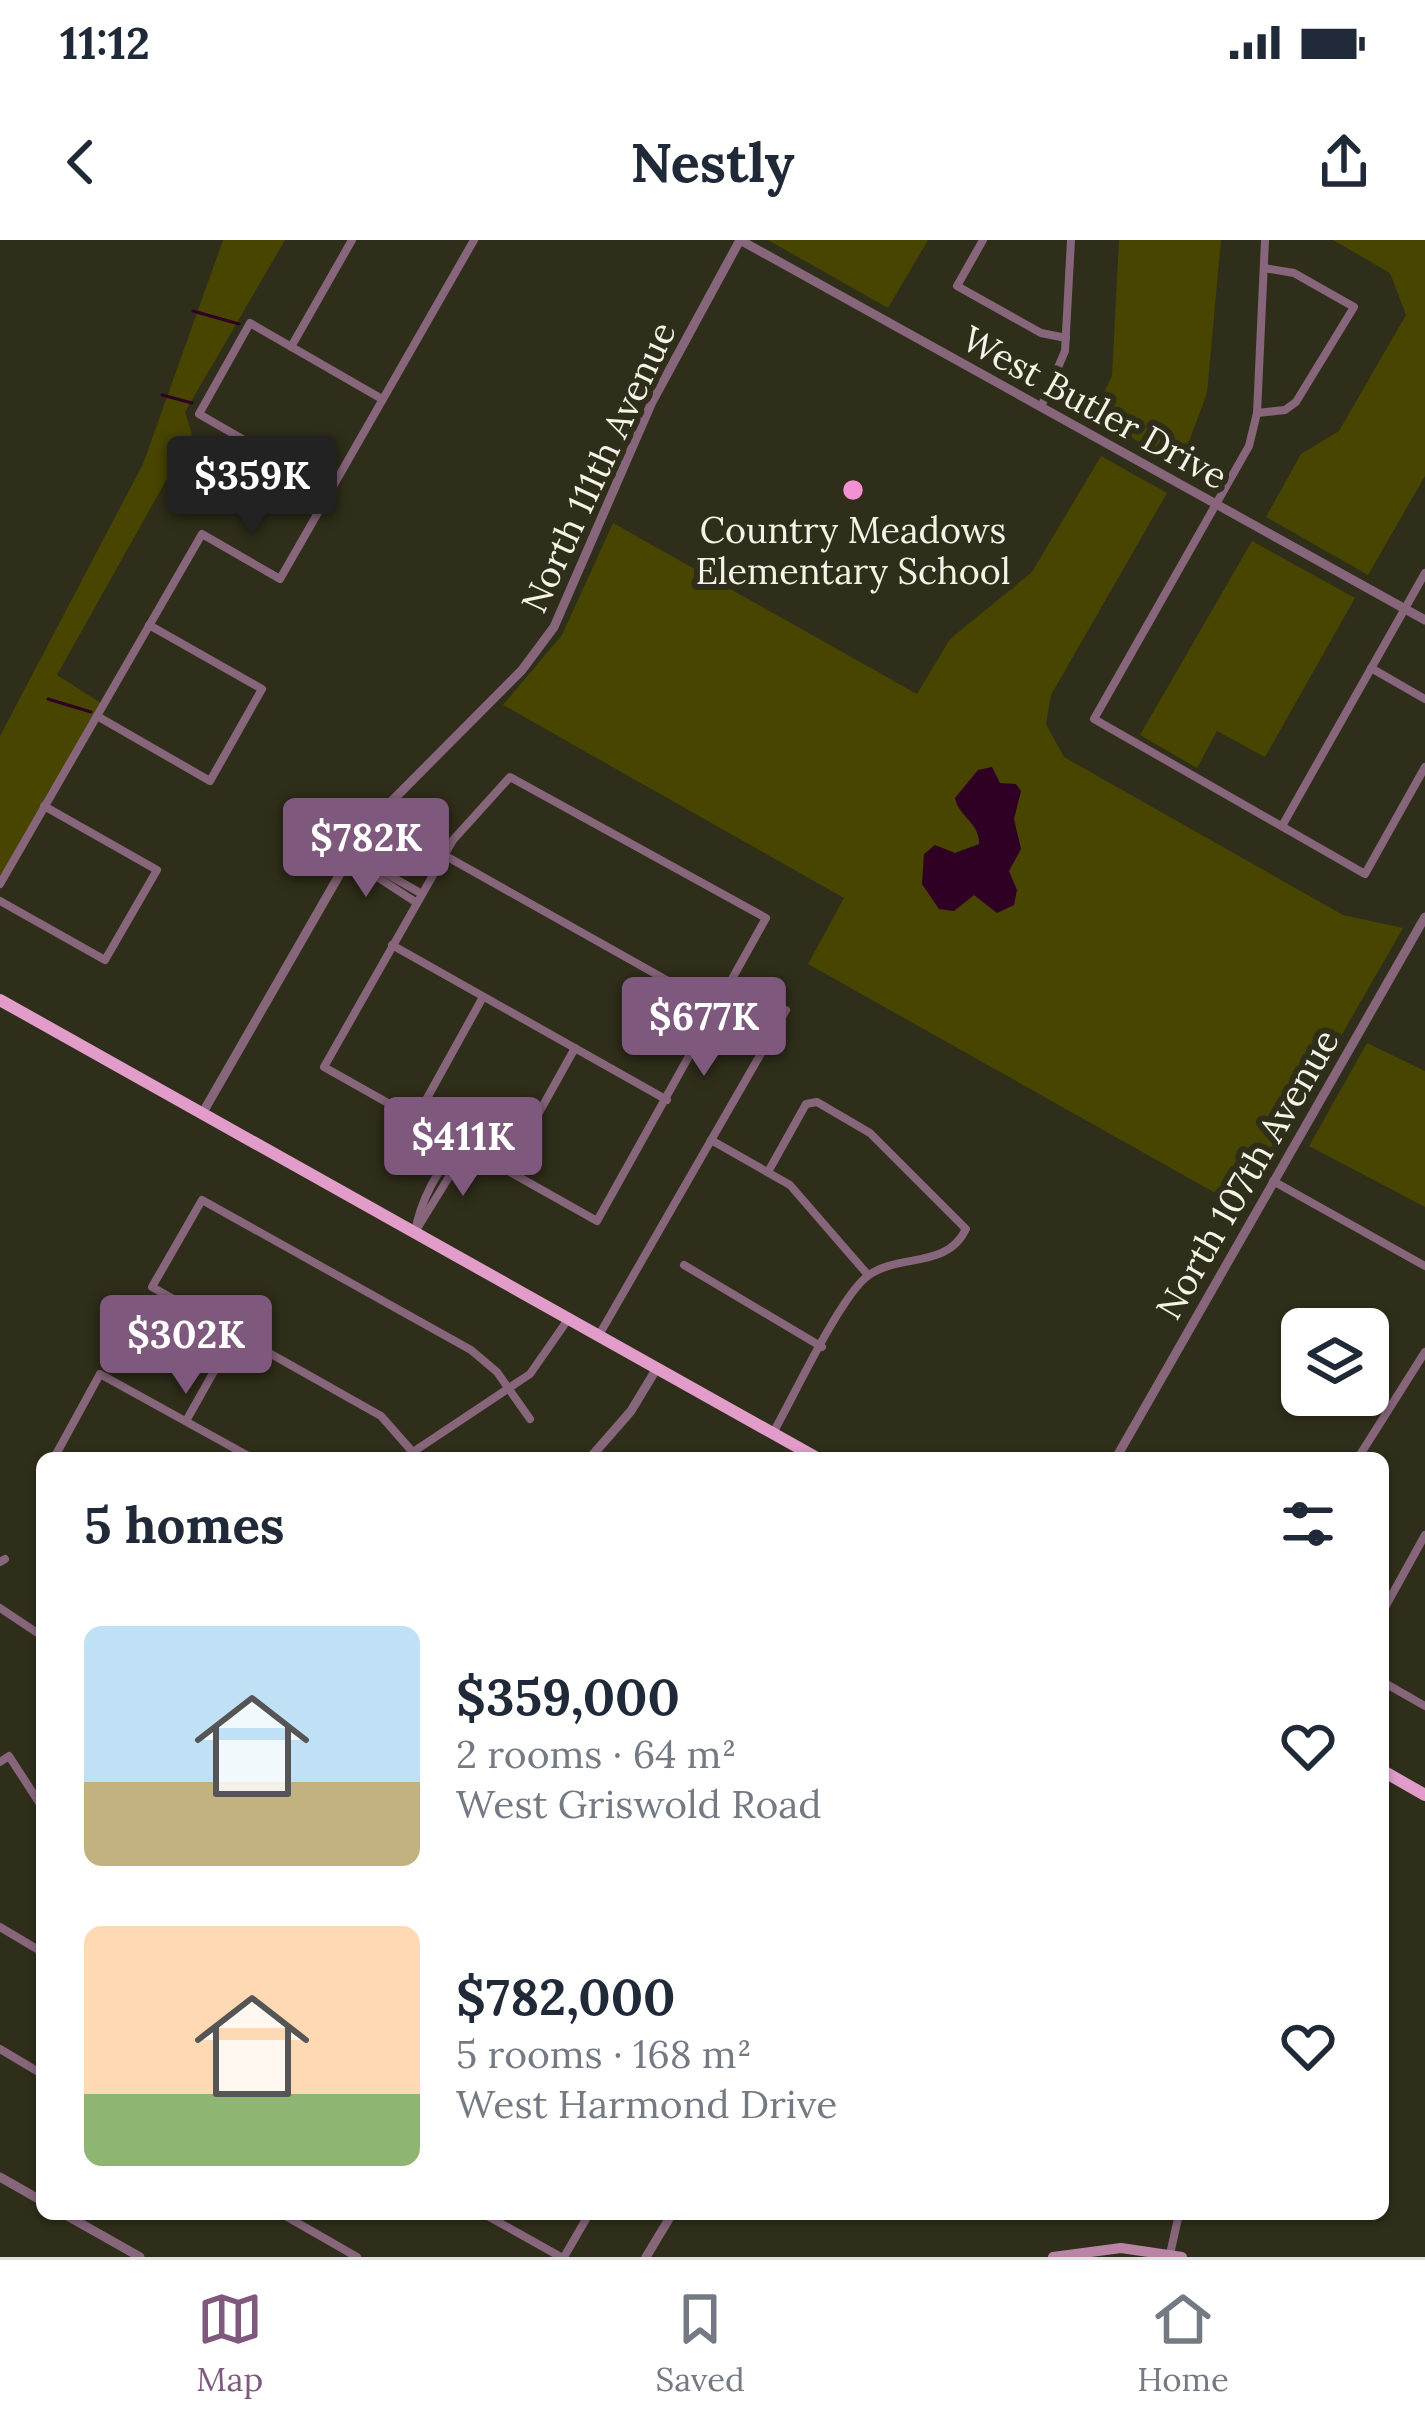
<!DOCTYPE html>
<html lang="en">
<head>
<meta charset="utf-8">
<style>
	:root { --surface:#fff; --page:#f6f6f7; --text:#1f2937; --muted:#747a83; --line:#e0e1e3; --accent:#7f587d }
	body { margin:0; font-family:Lora,serif; background:var(--page); color:var(--text); height:100vh; display:flex; flex-direction:column; font-size:45px; white-space:nowrap }
	* { box-sizing:border-box; margin:0 }
	p { font-size:39px; color:var(--muted) }
	.icon { flex:none; width:66px; height:66px; fill:none; stroke:currentColor; stroke-width:2; stroke-linecap:round; stroke-linejoin:round }
	.map { position:relative; flex:1; overflow:hidden }
	.sheet { position:absolute; left:36px; top:1212px; width:1353px; height:768px; display:flex; flex-direction:column; background:var(--surface); border-radius:18px; box-shadow:0 3px 9px #0004 }
	.sheet>* { flex:none }
	.tools { position:absolute; left:1281px; top:1068px; display:grid; gap:24px }
	.tools a { display:grid; place-items:center; width:108px; height:108px; border-radius:18px; background:var(--surface); box-shadow:0 3px 9px #0004; font-size:60px }
	.price { position:absolute; translate:-50% -102px; padding:0 27px; border-radius:12px; background:var(--accent); color:#fff; font-size:39px; line-height:78px; filter:drop-shadow(0 3px 6px #0008) }
	.price::after { content:''; position:absolute; left:50%; top:72px; width:36px; height:27px; margin-left:-18px; background:inherit; clip-path:polygon(0 0,100% 0,50% 100%) }
	.price.current { background:#222; color:#fff }
	ul { padding:0; list-style:none }
	li { display:flex; align-items:center; gap:36px; height:300px; padding:0 48px }
	li span { display:grid; place-items:center; flex:none; width:336px; height:240px; border-radius:18px; color:#555 }
	li>.icon { margin-inline-start:auto }
	span .icon { width:144px; height:144px; fill:#fffc; stroke-width:1 }
	li b { font-size:51px }
	h2 { display:flex; justify-content:space-between; align-items:center; height:144px; padding:0 48px; font-size:51px }
	.status { display:flex; justify-content:space-between; align-items:center; height:84px; padding:0 60px; background:var(--surface); direction:ltr }
	.status svg { height:33px; fill:currentColor }
	header { display:flex; justify-content:space-between; align-items:center; height:156px; padding:0 48px; background:var(--surface); font-size:54px; font-weight:800 }
	.dock { display:flex; justify-content:space-around; align-items:center; height:168px; border-top:3px solid var(--line); background:var(--surface); font-size:33px; color:var(--muted) }
	.dock a { display:grid; justify-items:center; gap:6px }
	.dock .current { color:var(--accent) }
	.map>svg:first-child { display:block }
	.green { fill:#484500 }
	.water { fill:#300024 }
	.lines { fill:none; stroke-linecap:round; stroke-linejoin:round }
	.stream { stroke:#300024; stroke-width:3 }
	.minor { stroke:#87657b; stroke-width:8 }
	.tertiary { stroke:#87657b; stroke-width:9 }
	.secondary { stroke:#ba84a7; stroke-width:10 }
	.primary { stroke:#e29cc9; stroke-width:12 }
	.poi-dot { fill:#f491d3; stroke:#2f2e1a; stroke-width:4.5 }
	.labels { text-anchor:middle; stroke-width:12; stroke-linejoin:round; paint-order:stroke }
	.street-label { font-size:36px; fill:#f3f3e7; stroke:#2f2e1a }
	.poi-label { font-size:36px; fill:#f3f3e7; stroke:#2f2e1a }
</style>
</head>
<body>
<div class="status"><b>11:12</b><svg viewBox="0 0 49 12"><path d="M0 12V9h3v3zM5 12V6h3v6zM10 12V3h3v9zM15 12V0h3v12zM26 1h20v11H26zM47 4h2v5h-2z"/></svg></div>
<header><svg class="icon" aria-label="back" viewBox="0 0 24 24"><path d="M15 5l-7 7 7 7"/></svg>Nestly<svg class="icon" aria-label="share" viewBox="0 0 24 24"><path d="M12 15V3M7 8l5-5 5 5M5 13v7h14v-7"/></svg></header>
<div class="map">
<svg width="1425" height="2017" viewBox="0 0 1425 2017">
	<rect width="100%" height="100%" fill="#2f2e1a"/>
	<!-- green -->
	<g class="green">
		<polygon points="223,0 285,0 185,172 192,194 57,435 101,463 0,639 0,496 143,224"/>
		<polygon points="768,0 928,0 888,68"/>
		<polygon points="1119,0 1221,0 1207,153 1180,226 1093,175 1112,136"/>
		<polygon points="1333,0 1425,0 1425,236 1368,335 1266,277 1301,214 1339,191 1406,75 1390,33"/>
		<polygon points="1101,216 1167,253 1051,455 1046,484 1064,517 1343,675 1403,688 1242,968 808,724 844,658 503,465 562,395 613,283 917,454 950,399 1032,332"/>
		<polygon points="1252,301 1355,358 1265,517 1217,491 1197,528 1140,495"/>
		<polygon points="1367,803 1425,831 1425,967 1309,906"/>
	</g>
	<!-- water -->
	<path class="water" d="M992,527L1000,543L1016,544L1021,551L1014,579L1021,609L1009,631L1017,650L1014,665L997,673L974,655L954,671L939,669L922,644L924,614L935,605L955,613L979,604C980,583 959,577 955,558L978,530Z"/>
	<g class="lines">
		<!-- stream -->
		<g class="stream">
			<polyline points="193,71 239,84"/>
			<polyline points="162,155 192,163"/>
			<polyline points="48,459 91,472"/>
		</g>
		<!-- minor -->
		<g class="minor">
			<polyline points="983,0 957,46 1041,93 1066,98"/>
			<polyline points="1265,0 1257,173 1249,206 1094,479 1365,634 1425,527"/>
			<polyline points="291,107 352,0"/>
			<polyline points="1041,167 1065,111 1071,0"/>
			<polyline points="1257,173 1285,170 1296,162 1354,67 1294,33 1264,28"/>
			<polyline points="331,250 199,174 250,83 382,159"/>
			<polyline points="1371,428 1425,459"/>
			<polyline points="97,476 210,541 262,449 149,385"/>
			<polygon points="510,537 766,678 597,981 324,827 453,600"/>
			<polyline points="1282,586 1425,333"/>
			<polyline points="444,615 718,769"/>
			<polyline points="348,618 417,663"/>
			<polyline points="349,618 363,620 422,654"/>
			<polyline points="0,644 202,294 280,339 474,0"/>
			<polyline points="0,661 105,720 157,630 44,566"/>
			<polyline points="392,705 667,860"/>
			<polyline points="416,878 483,757"/>
			<polyline points="711,900 790,945 868,1035"/>
			<polyline points="507,930 575,808"/>
			<path d="M768,932L806,864L817,862L870,893L966,989C947,1029 901,1013 869,1035C841,1054 793,1158 773,1193"/>
			<polyline points="1273,941 1425,1026"/>
			<path d="M415,992C420,962 439,924 462,905"/>
			<polyline points="415,992 460,919 462,906"/>
			<polyline points="684,1025 822,1107"/>
			<polyline points="599,1095 786,770"/>
			<polyline points="186,1181 235,1094"/>
			<polyline points="54,1218 100,1134 252,1218"/>
			<polyline points="404,1218 530,1134 569,1078"/>
			<polyline points="418,1218 381,1176 152,1047 202,960 471,1110 497,1132 530,1179"/>
			<polyline points="1358,1218 1425,1112"/>
			<polyline points="0,1322 5,1319"/>
			<polyline points="0,1368 42,1396"/>
			<polyline points="1383,1371 1425,1295"/>
			<polyline points="1383,1442 1425,1466"/>
			<polyline points="0,1522 9,1516 42,1567"/>
			<polyline points="0,1687 42,1712"/>
			<polyline points="0,1809 42,1834"/>
			<polyline points="282,1974 357,2017"/>
			<polyline points="484,1974 561,2017"/>
			<polyline points="1170,2014 1179,1974"/>
			<polyline points="564,2017 589,1974"/>
		</g>
		<!-- tertiary -->
		<g class="tertiary">
			<polyline points="740,0 1425,380"/>
			<polyline points="202,874 368,585 522,430 554,387 652,162 740,0"/>
			<polyline points="590,1218 631,1171 657,1128"/>
			<polyline points="1116,1218 1425,677"/>
			<polyline points="0,1937 42,1961"/>
			<polyline points="64,1974 140,2017"/>
			<polyline points="646,2017 672,1974"/>
		</g>
		<!-- secondary -->
		<polyline class="secondary" points="1053,2017 1121,2008 1182,2017"/>
		<!-- primary -->
		<g class="primary">
			<polyline points="0,760 817,1218"/>
			<polyline points="1383,1531 1425,1555"/>
		</g>
	</g>
	<!-- markers -->
	<circle class="poi-dot" cx="853" cy="250" r="12"/>
	<g class="labels">
		<!-- street labels -->
		<g class="street-label">
			<text transform="translate(1095 167) rotate(29)" y="13">West Butler Drive</text>
			<text transform="translate(598 227) rotate(-65)" y="13">North 111th Avenue</text>
			<text transform="translate(1247 934) rotate(-60)" y="13">North 107th Avenue</text>
		</g>
		<!-- poi labels -->
		<g class="poi-label">
			<text x="853" y="303">Country Meadows<tspan x="853" dy="41">Elementary School</tspan></text>
		</g>
	</g>
</svg>
<div class="tools">
<a><svg class="icon" aria-label="layers" viewBox="0 0 24 24"><path d="M12 4l9 5-9 5-9-5zM3 14l9 5 9-5"/></svg></a>
</div>
<b class="price current" style="left:252px;top:298px">$359K</b>
<b class="price" style="left:366px;top:660px">$782K</b>
<b class="price" style="left:704px;top:839px">$677K</b>
<b class="price" style="left:463px;top:959px">$411K</b>
<b class="price" style="left:186px;top:1157px">$302K</b>
<section class="sheet">
<h2>5 homes<svg class="icon" aria-label="filters" viewBox="0 0 24 24"><path d="M4 7h16M4 17h16"/><circle cx="9" cy="7" r="2"/><circle cx="15" cy="17" r="2"/></svg></h2>
<ul>
<li><span style="background:linear-gradient(#bfe0f5 65%,#c2b280 0)"><svg class="icon" aria-label="home" viewBox="0 0 24 24"><path d="M3 11l9-7 9 7M6 9v11h12V9"/></svg></span><div><b>$359,000</b><p>2 rooms · 64 m²</p><p>West Griswold Road</p></div><svg class="icon" aria-label="heart" viewBox="0 0 24 24"><path d="M12 20l-8-8c-3-5 5-10 8-4 3-6 11-1 8 4z"/></svg></li>
<li><span style="background:linear-gradient(#ffd9b3 70%,#8fb573 0)"><svg class="icon" aria-label="home" viewBox="0 0 24 24"><path d="M3 11l9-7 9 7M6 9v11h12V9"/></svg></span><div><b>$782,000</b><p>5 rooms · 168 m²</p><p>West Harmond Drive</p></div><svg class="icon" aria-label="heart" viewBox="0 0 24 24"><path d="M12 20l-8-8c-3-5 5-10 8-4 3-6 11-1 8 4z"/></svg></li>
</ul>
</section>
</div>
<nav class="dock">
<a class="current"><svg class="icon" aria-label="map" viewBox="0 0 24 24"><path d="M3 6l6-2 6 2 6-2v14l-6 2-6-2-6 2zM9 4v14M15 6v14"/></svg>Map</a>
<a><svg class="icon" aria-label="saved" viewBox="0 0 24 24"><path d="M7 4h10v16l-5-4-5 4z"/></svg>Saved</a>
<a><svg class="icon" aria-label="home" viewBox="0 0 24 24"><path d="M3 11l9-7 9 7M6 9v11h12V9"/></svg>Home</a>
</nav>
</body>
</html>
